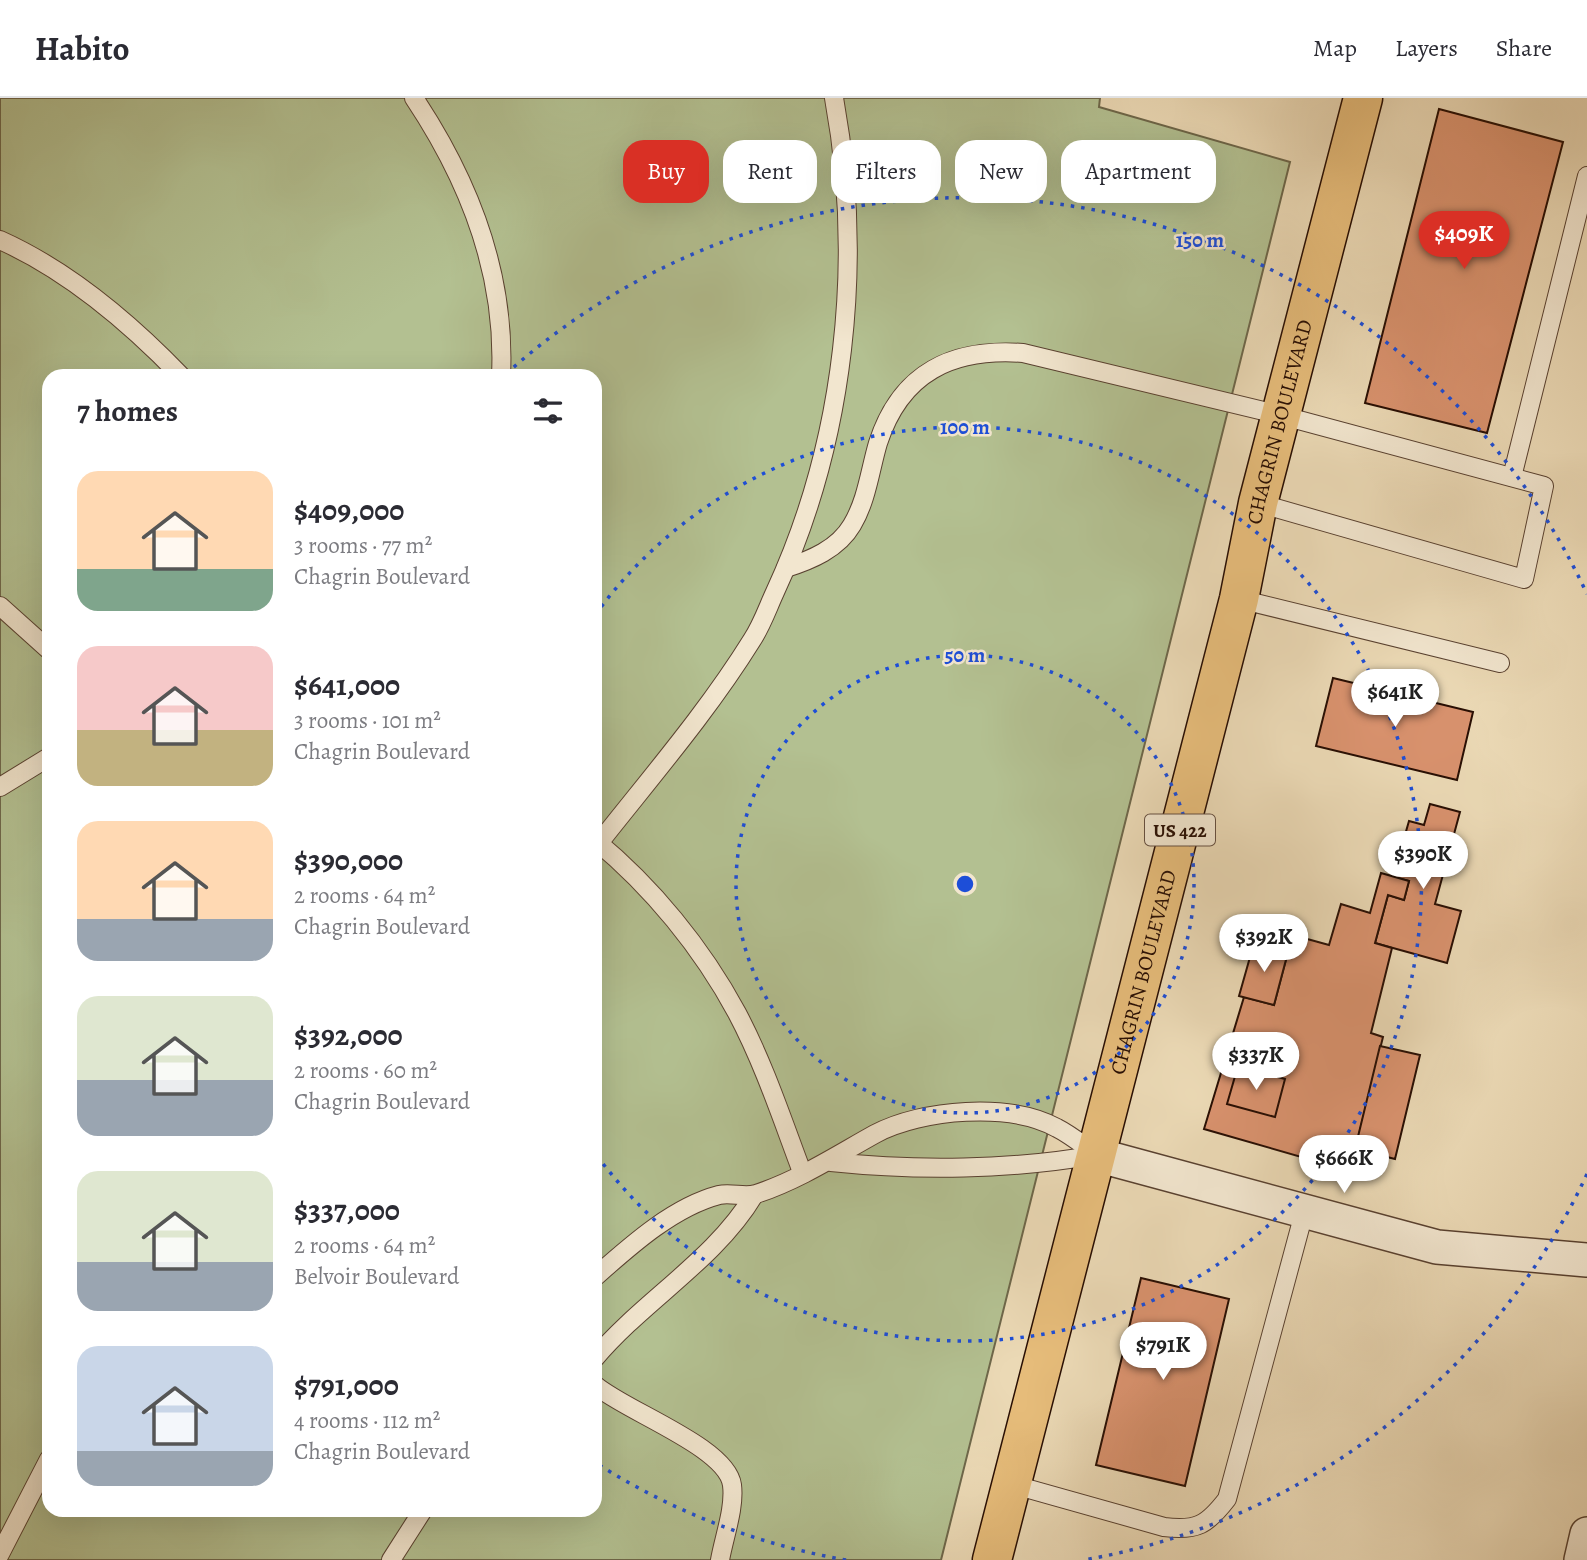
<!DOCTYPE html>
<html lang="en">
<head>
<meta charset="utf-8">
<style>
	:root { --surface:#fff; --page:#f2f2f3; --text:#2b2b33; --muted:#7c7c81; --line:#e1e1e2; --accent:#d93025 }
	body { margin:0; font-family:Alegreya,serif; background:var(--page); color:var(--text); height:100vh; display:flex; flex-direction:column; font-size:26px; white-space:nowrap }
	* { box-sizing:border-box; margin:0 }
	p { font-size:23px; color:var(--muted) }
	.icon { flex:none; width:38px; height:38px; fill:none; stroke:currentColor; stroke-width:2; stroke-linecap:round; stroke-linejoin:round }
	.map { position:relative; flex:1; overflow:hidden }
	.drawer { position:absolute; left:42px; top:271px; width:560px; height:1148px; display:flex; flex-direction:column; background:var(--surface); border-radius:21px; box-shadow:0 7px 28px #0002 }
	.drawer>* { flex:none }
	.top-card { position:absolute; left:623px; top:42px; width:665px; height:63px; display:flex; gap:14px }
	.price { position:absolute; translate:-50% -60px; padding:0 16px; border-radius:24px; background:#fff; color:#222; font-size:23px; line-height:46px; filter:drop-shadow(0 2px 4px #0008) }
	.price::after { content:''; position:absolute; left:50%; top:42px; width:21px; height:16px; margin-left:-10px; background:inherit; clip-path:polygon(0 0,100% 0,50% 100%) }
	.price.selected { background:var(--accent); color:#fff }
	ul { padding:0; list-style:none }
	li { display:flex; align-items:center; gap:21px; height:175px; padding:0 35px }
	li span { display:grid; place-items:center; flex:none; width:196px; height:140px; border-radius:21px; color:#555 }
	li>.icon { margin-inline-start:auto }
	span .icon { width:84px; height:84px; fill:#fffc; stroke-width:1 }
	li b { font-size:30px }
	h2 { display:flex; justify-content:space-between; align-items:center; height:84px; padding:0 35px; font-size:30px }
	.tag { padding:0 24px; border-radius:21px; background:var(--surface); box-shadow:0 7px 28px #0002; font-size:24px; line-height:63px }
	.tag.selected { background:var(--accent); color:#fff }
	header { display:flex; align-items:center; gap:42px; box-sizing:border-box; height:98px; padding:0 35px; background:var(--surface); border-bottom:2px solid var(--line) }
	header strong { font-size:33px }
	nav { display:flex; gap:38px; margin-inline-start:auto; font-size:24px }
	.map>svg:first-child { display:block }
	.green { fill:#b3c091; stroke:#6e674a; stroke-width:2; fill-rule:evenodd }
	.building { fill:#d9926e; stroke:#280e03; stroke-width:2 }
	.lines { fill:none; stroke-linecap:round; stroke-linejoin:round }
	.service-casing { stroke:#594130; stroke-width:20 }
	.minor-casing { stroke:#594130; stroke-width:36 }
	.primary-casing { stroke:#280e03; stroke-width:41 }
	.service { stroke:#f2e6cf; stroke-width:18 }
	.minor { stroke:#f2e6cf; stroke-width:33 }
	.primary { stroke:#e6bc7a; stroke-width:38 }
	.ring { fill:none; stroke:#1d4ed8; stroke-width:3.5; stroke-dasharray:3.5 7 }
	.labels { text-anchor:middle; stroke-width:5; stroke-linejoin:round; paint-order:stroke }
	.shield { fill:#f2e6cf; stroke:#654f40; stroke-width:2 }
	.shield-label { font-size:19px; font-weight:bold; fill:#280e03 }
	.street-label { font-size:21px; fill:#280e03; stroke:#f2e6cf }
	.centre { fill:#1d4ed8; stroke:#f2e6cf; stroke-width:3.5 }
	.ring-label { font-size:21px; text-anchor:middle; font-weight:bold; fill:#1d4ed8; stroke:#f2e6cf; stroke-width:5; stroke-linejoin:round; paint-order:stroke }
</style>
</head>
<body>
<header>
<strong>Habito</strong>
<nav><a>Map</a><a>Layers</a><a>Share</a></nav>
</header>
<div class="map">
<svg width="1587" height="1462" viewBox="0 0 1587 1462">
	<rect width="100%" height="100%" fill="#ebd9b5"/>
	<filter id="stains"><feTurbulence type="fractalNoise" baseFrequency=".00286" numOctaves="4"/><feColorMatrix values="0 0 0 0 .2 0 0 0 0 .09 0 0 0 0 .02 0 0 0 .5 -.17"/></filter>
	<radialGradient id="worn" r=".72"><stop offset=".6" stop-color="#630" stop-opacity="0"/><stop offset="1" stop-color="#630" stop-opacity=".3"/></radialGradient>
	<!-- green -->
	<path class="green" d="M0,0H1100L1099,9L1290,64L941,1462H0ZM49,278H595V1412H49Z"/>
	<!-- building -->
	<g class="building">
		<polygon points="1439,11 1563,44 1487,335 1365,305"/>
		<polygon points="1333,580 1473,614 1457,682 1316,648"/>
		<polygon points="1430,706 1460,714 1435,806 1461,813 1447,865 1375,845 1388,797 1404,802 1409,783 1393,779 1409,723 1424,727"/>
		<polygon points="1381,775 1409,783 1404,802 1388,797 1375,845 1392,850 1371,935 1383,939 1350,1073 1204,1031 1244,899 1274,907 1288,854 1295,857 1300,839 1329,847 1341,806 1370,815"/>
		<polygon points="1254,845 1288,854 1274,907 1239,898"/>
		<polygon points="1380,948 1420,957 1395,1061 1355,1051"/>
		<polygon points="1238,968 1285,981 1275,1019 1227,1006"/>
		<polygon points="1141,1180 1229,1201 1185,1388 1096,1367"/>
	</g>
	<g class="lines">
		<defs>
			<g id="service">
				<path d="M414,0C470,84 506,176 501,278"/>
				<path d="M0,142C69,173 129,224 181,278"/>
				<polyline points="1512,379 1587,78"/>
				<path d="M786,470C811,462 838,451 852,427C867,402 870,372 878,345C901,274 952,250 1023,255L1280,317L1544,388L1524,481L1258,405"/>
				<polyline points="1239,501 1500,565"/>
				<polyline points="0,508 49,552"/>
				<polyline points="0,689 49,659"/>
				<path d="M595,742C652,789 702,850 737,915C764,966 782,1021 802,1074"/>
				<path d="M599,745C651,679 708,613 752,542C762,527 768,509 775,494C845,343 864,163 834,0"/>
				<path d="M831,1064C917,1073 1011,1072 1096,1057"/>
				<path d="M595,1179C630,1148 673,1109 719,1097C731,1094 745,1100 756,1096C799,1082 837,1057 875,1036C922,1011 1010,1004 1057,1030C1071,1037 1084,1048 1097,1057"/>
				<path d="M595,1260C644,1202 715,1162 754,1097"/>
				<path d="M595,1287C625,1313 727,1349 732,1387C735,1410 724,1439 720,1462"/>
				<path d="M1011,1386L1164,1429C1197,1433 1207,1427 1227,1401L1304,1115"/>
				<polyline points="0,1456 49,1361"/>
				<polyline points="391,1462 423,1412"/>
			</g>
			<g id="minor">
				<polyline points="1097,1057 1437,1149 1587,1162"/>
				<polyline points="1581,1462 1587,1436"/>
			</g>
			<g id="primary">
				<path id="s1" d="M992,1462L1239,501L1258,405L1363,0"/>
			</g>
		</defs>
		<!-- service casing -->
		<use href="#service" class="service-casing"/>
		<!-- minor casing -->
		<use href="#minor" class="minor-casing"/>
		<!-- primary casing -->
		<use href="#primary" class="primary-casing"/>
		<!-- service -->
		<use href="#service" class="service"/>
		<!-- minor -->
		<use href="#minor" class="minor"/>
		<!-- primary -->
		<use href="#primary" class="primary"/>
	</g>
	<!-- distance rings -->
	<g class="ring">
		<circle cx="965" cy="786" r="229"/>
		<path d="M595 517A457 457 0 1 1 595 1055"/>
		<path d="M1587 1076A686 686 0 0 1 1084 1462M846 1462A686 686 0 0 1 596 1365M506 276A686 686 0 0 1 1587 496"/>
	</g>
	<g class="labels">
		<!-- shield labels -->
		<rect class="shield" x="1145" y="716.5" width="70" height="31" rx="5"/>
		<g class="shield-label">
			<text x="1180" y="739">US 422</text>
		</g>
		<!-- street labels -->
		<g class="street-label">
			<text dy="7" stroke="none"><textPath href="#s1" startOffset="1174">CHAGRIN BOULEVARD</textPath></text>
			<text dy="7" stroke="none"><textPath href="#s1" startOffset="607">CHAGRIN BOULEVARD</textPath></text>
		</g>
	</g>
	<circle cx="965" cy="786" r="10" class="centre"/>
	<g class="ring-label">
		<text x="1200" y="149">150 m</text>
		<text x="965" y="336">100 m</text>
		<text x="965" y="564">50 m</text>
	</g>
	<rect width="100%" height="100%" filter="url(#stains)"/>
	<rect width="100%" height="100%" fill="url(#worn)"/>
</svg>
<b class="price selected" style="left:1464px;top:173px">$409K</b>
<b class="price" style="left:1395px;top:631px">$641K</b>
<b class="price" style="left:1423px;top:793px">$390K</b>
<b class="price" style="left:1264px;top:876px">$392K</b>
<b class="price" style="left:1256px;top:994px">$337K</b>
<b class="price" style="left:1344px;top:1097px">$666K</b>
<b class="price" style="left:1163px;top:1284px">$791K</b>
<div class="top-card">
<a class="tag selected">Buy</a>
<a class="tag">Rent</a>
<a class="tag">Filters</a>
<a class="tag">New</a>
<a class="tag">Apartment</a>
</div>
<section class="drawer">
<h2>7 homes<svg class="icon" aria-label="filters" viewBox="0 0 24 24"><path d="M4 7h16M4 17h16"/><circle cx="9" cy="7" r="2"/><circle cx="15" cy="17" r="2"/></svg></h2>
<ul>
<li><span style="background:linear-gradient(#ffd9b3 70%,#7fa58c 0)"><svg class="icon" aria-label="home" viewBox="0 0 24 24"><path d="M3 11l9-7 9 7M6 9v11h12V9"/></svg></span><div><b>$409,000</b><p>3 rooms · 77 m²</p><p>Chagrin Boulevard</p></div></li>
<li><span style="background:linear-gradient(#f6c9c9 60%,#c2b280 0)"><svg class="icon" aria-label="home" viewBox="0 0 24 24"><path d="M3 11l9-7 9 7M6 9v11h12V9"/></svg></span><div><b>$641,000</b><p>3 rooms · 101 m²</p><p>Chagrin Boulevard</p></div></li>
<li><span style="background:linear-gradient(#ffd9b3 70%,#9aa5b1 0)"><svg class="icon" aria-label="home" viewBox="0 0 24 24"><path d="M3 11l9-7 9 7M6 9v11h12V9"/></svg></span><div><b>$390,000</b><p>2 rooms · 64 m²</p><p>Chagrin Boulevard</p></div></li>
<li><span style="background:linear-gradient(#dfe7d0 60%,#9aa5b1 0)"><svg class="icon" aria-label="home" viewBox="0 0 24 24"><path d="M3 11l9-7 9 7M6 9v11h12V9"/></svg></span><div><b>$392,000</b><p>2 rooms · 60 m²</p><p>Chagrin Boulevard</p></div></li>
<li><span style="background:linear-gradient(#dfe7d0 65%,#9aa5b1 0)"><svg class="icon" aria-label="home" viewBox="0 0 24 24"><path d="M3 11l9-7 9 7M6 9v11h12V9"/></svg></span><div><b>$337,000</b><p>2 rooms · 64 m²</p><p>Belvoir Boulevard</p></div></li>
<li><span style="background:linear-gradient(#c9d6e8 75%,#9aa5b1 0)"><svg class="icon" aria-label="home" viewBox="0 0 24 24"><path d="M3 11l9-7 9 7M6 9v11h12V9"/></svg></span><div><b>$791,000</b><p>4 rooms · 112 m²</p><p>Chagrin Boulevard</p></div></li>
</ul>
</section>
</div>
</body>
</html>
